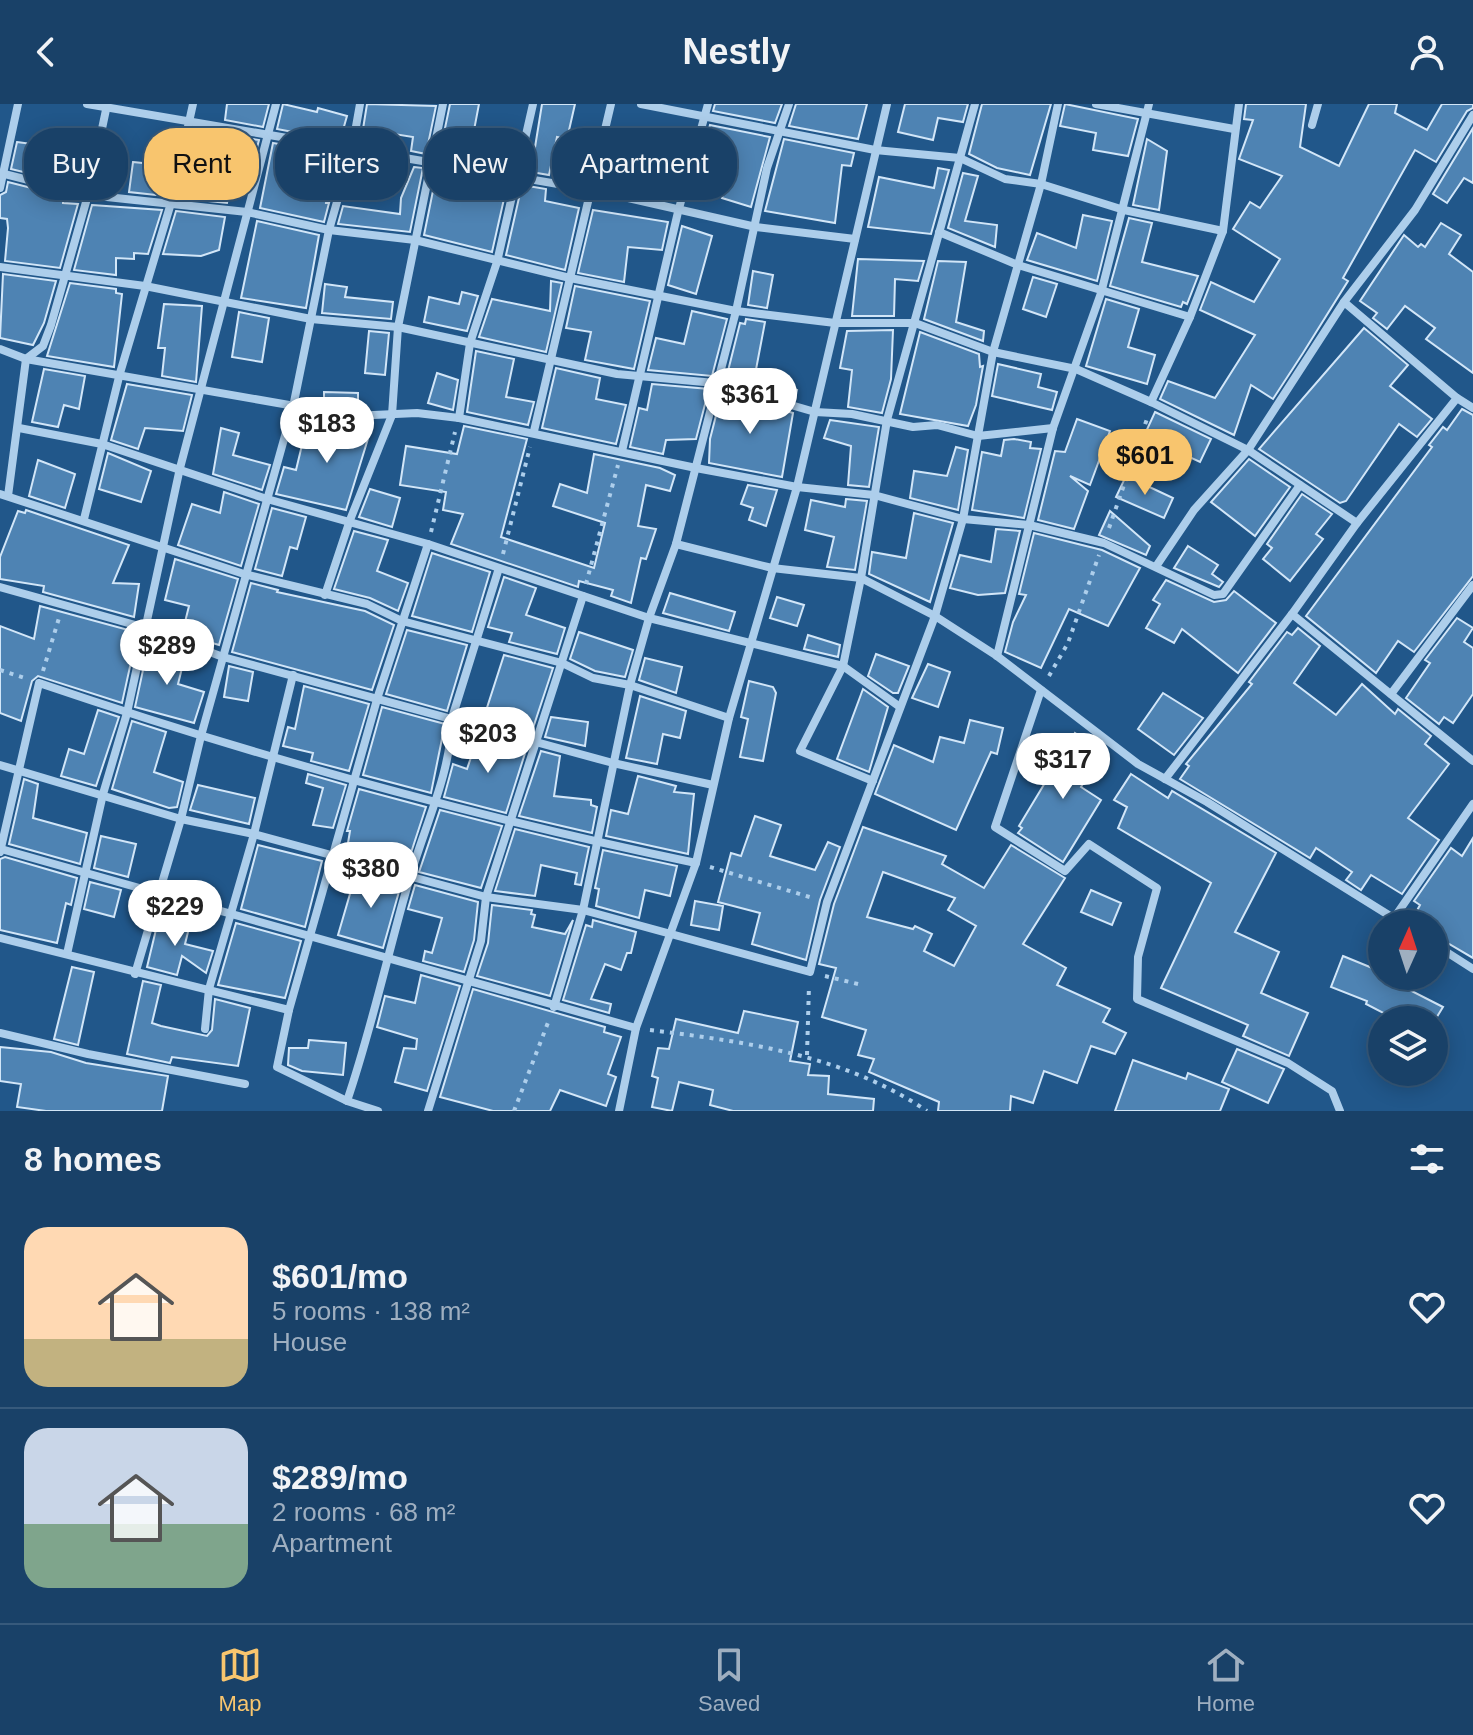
<!DOCTYPE html>
<html lang="en">
<head>
<meta charset="utf-8">
<style>
	:root { --surface:#194168; --page:#264c71; --text:#f1f3f6; --muted:#9fafc0; --line:#375a7c; --accent:#f8c56e }
	body { margin:0; font-family:Arial,sans-serif; background:var(--page); color:var(--text); height:100vh; display:flex; flex-direction:column; font-size:30px; white-space:nowrap }
	* { box-sizing:border-box; margin:0 }
	p { font-size:26px; color:var(--muted) }
	.icon { flex:none; width:44px; height:44px; fill:none; stroke:currentColor; stroke-width:2; stroke-linecap:round; stroke-linejoin:round }
	.map { position:relative; height:1007px; overflow:hidden }
	.side { display:flex; flex-direction:column; background:var(--surface); flex:1 }
	.side>* { flex:none }
	.banner { position:absolute; left:24px; top:24px; width:800px; height:72px; display:flex; gap:16px }
	.needle { width:52px; rotate:3deg }
	.controls { position:absolute; left:1368px; top:806px; display:grid; gap:16px }
	.controls a { display:grid; place-items:center; width:80px; height:80px; border-radius:50%; background:var(--surface); box-shadow:0 4px 20px #0003,0 0 0 2px var(--line); font-size:40px }
	.price { position:absolute; translate:-50% -68px; padding:0 18px; border-radius:28px; background:#fff; color:#222; font-size:26px; line-height:52px; filter:drop-shadow(0 2px 4px #0008) }
	.price::after { content:''; position:absolute; left:50%; top:48px; width:24px; height:18px; margin-left:-12px; background:inherit; clip-path:polygon(0 0,100% 0,50% 100%) }
	.price.on { background:var(--accent); color:#111 }
	ul { padding:0; list-style:none }
	li { display:flex; align-items:center; gap:24px; height:200px; padding:0 24px }
	li+li { border-top:2px solid var(--line) }
	li span { display:grid; place-items:center; flex:none; width:224px; height:160px; border-radius:24px; color:#555 }
	li>.icon { margin-inline-start:auto }
	span .icon { width:96px; height:96px; fill:#fffc; stroke-width:1 }
	li b { font-size:34px }
	h2 { display:flex; justify-content:space-between; align-items:center; height:96px; padding:0 24px; font-size:34px }
	.tag { padding:0 28px; border-radius:32px; background:var(--surface); box-shadow:0 4px 20px #0003,0 0 0 2px var(--line); font-size:28px; line-height:72px }
	.tag.on { background:var(--accent); color:#111 }
	header { display:flex; justify-content:space-between; align-items:center; height:104px; padding:0 24px; background:var(--surface); font-size:36px; font-weight:800 }
	.menu { display:flex; justify-content:space-around; align-items:center; height:112px; border-top:2px solid var(--line); background:var(--surface); font-size:22px; color:var(--muted) }
	.menu a { display:grid; justify-items:center; gap:4px }
	.menu .on { color:var(--accent) }
	.map>svg:first-child { display:block }
	.building { fill:#4e83b3; stroke:#d2e6f8; stroke-width:2; fill-rule:evenodd }
	.lines { fill:none; stroke-linecap:round; stroke-linejoin:round }
	.path { stroke:#adceeb; stroke-width:4; stroke-dasharray:4 6; stroke-linecap:butt }
	.minor { stroke:#adceeb; stroke-width:8 }
</style>
</head>
<body>
<header><svg class="icon" aria-label="back" viewBox="0 0 24 24"><path d="M15 5l-7 7 7 7"/></svg>Nestly<svg class="icon" aria-label="person" viewBox="0 0 24 24"><circle cx="12" cy="8" r="4"/><path d="M4 21q1-7 8-7t8 7"/></svg></header>
<div class="map">
<svg width="1473" height="1007" viewBox="0 0 1473 1007">
	<rect width="100%" height="100%" fill="#21578a"/>
	<!-- building -->
	<g class="building">
		<polygon points="227,0 269,0 263,23 225,16"/>
		<polygon points="283,0 317,8 318,4 347,12 341,33 316,25 314,32 277,25"/>
		<polygon points="367,0 436,2 426,50 411,47 413,33 363,25"/>
		<polygon points="450,0 479,0 471,42 457,40 454,55 439,53"/>
		<polygon points="542,0 575,0 567,35 557,33 549,71 531,68"/>
		<polygon points="715,0 782,0 775,19 713,7"/>
		<polygon points="796,0 867,0 858,35 789,22"/>
		<polygon points="905,0 968,0 963,18 938,14 933,36 898,28"/>
		<polygon points="982,0 1051,0 1030,71 997,64 969,50"/>
		<polygon points="1065,0 1138,15 1128,52 1093,46 1096,29 1060,22"/>
		<polygon points="1246,0 1306,0 1300,43 1339,62 1369,0 1397,0 1395,9 1427,26 1442,0 1473,0 1473,4 1467,7 1436,58 1415,46 1343,174 1348,177 1303,249 1273,295 1251,281 1234,331 1160,295 1168,277 1215,294 1255,231 1200,206 1211,178 1254,198 1280,155 1233,125 1250,98 1260,104 1282,72 1239,55 1253,16 1244,15"/>
		<polygon points="710,21 770,33 751,103 722,94 734,57 702,49"/>
		<polygon points="1473,24 1473,79 1464,74 1447,99 1433,90"/>
		<polygon points="194,26 259,36 254,55 236,52 227,99 179,94 183,78 203,82 210,47 190,44"/>
		<polygon points="613,28 640,34 632,72 605,66"/>
		<polygon points="784,35 854,49 851,62 842,61 835,119 765,107"/>
		<polygon points="1147,35 1167,47 1159,106 1133,101"/>
		<polygon points="17,38 47,42 44,67 64,68 64,78 11,65"/>
		<polygon points="273,39 311,45 305,67 329,71 326,99 329,99 324,118 260,104"/>
		<polygon points="133,58 171,62 165,92 129,88"/>
		<polygon points="414,63 423,64 410,128 338,120 343,102 400,110 401,94"/>
		<polygon points="938,64 949,66 931,130 868,123 879,73 934,84"/>
		<polygon points="437,67 452,69 450,77 506,86 492,148 424,131"/>
		<polygon points="963,69 978,72 965,117 997,121 995,143 948,124"/>
		<polygon points="8,78 63,92 63,99 78,100 60,164 5,157 8,124 7,115 0,114 0,91 6,88"/>
		<polygon points="528,82 546,85 545,97 579,104 565,166 506,151 521,85 527,86"/>
		<polygon points="92,101 162,106 148,150 134,149 134,155 116,154 116,171 74,166"/>
		<polygon points="593,106 668,118 662,146 628,143 624,178 578,169"/>
		<polygon points="176,107 225,113 219,146 201,152 163,150"/>
		<polygon points="1083,111 1112,117 1097,177 1027,156 1037,129 1076,144"/>
		<polygon points="1129,114 1152,119 1142,158 1198,172 1187,200 1183,198 1181,203 1110,182"/>
		<polygon points="257,117 319,131 306,204 241,194"/>
		<polygon points="1441,119 1461,131 1449,150 1473,168 1473,269 1426,235 1435,224 1405,202 1387,225 1373,214 1377,209 1360,197 1404,131 1418,143 1421,140 1425,143"/>
		<polygon points="682,122 712,132 696,190 668,181"/>
		<polygon points="858,155 924,157 918,177 895,175 894,212 852,212"/>
		<polygon points="938,157 966,158 956,218 984,227 983,237 924,215"/>
		<polygon points="753,167 773,171 767,204 748,201"/>
		<polygon points="3,170 56,177 44,219 33,241 0,234"/>
		<polygon points="1033,173 1057,180 1046,213 1023,205"/>
		<polygon points="551,177 562,179 546,248 479,233 492,195 550,207"/>
		<polygon points="70,179 116,185 116,189 122,190 114,263 47,252"/>
		<polygon points="325,180 347,183 345,193 393,198 391,215 322,209"/>
		<polygon points="575,182 650,197 634,265 585,256 591,228 566,224"/>
		<polygon points="462,188 478,192 467,227 424,218 429,193 459,200"/>
		<polygon points="1106,195 1139,205 1128,243 1155,251 1147,280 1086,262"/>
		<polygon points="164,200 202,202 196,278 162,272 165,244 158,244"/>
		<polygon points="692,207 727,215 712,272 648,266 656,234 684,240"/>
		<polygon points="239,208 269,214 262,258 232,253"/>
		<polygon points="746,215 765,218 754,276 797,286 795,295 726,275 740,219 745,220"/>
		<polygon points="1364,224 1408,261 1390,282 1432,315 1417,333 1399,320 1346,397 1340,399 1259,345"/>
		<polygon points="893,226 891,275 882,309 848,303 852,266 840,264 847,227"/>
		<polygon points="369,227 389,229 385,271 365,269"/>
		<polygon points="920,228 979,250 980,263 983,262 976,301 968,322 900,310"/>
		<polygon points="476,247 514,255 506,293 534,298 528,321 467,308"/>
		<polygon points="998,260 1041,270 1038,283 1057,288 1052,306 992,292"/>
		<polygon points="556,264 600,274 596,295 626,301 616,340 542,324"/>
		<polygon points="44,265 85,272 79,305 64,301 58,323 32,318"/>
		<polygon points="437,269 458,276 453,306 428,299"/>
		<polygon points="127,280 192,291 183,327 145,324 138,345 111,336"/>
		<polygon points="652,280 709,285 696,335 666,336 663,350 630,343 639,304 647,306"/>
		<polygon points="324,288 358,289 358,305 324,300"/>
		<polygon points="722,288 793,309 782,373 709,359 710,335"/>
		<polygon points="1462,305 1473,311 1473,472 1414,548 1398,537 1376,569 1306,512 1432,343 1429,341 1443,323 1447,326"/>
		<polygon points="1155,308 1211,335 1200,358 1144,332"/>
		<polygon points="320,313 371,325 346,406 276,390 284,363 296,366 302,341 310,343"/>
		<polygon points="1077,315 1110,327 1090,381 1070,372 1088,387 1074,425 1038,416 1055,347 1065,348"/>
		<polygon points="830,316 879,323 869,383 848,381 851,342 824,334"/>
		<polygon points="464,322 527,335 501,433 594,464 605,419 553,402 560,380 587,389 594,350 660,364 675,371 670,387 646,381 638,422 656,425 646,455 641,454 631,499 611,492 613,486 579,477 578,483 451,440 463,410 443,406 446,388 400,381 406,342 457,350"/>
		<polygon points="221,324 239,329 233,351 270,361 262,386 213,370"/>
		<polygon points="1014,335 1031,338 1030,344 1041,345 1024,414 972,406 982,348 1001,352 1004,336"/>
		<polygon points="956,343 968,346 958,406 910,394 914,367 947,372"/>
		<polygon points="108,349 151,367 141,398 99,385"/>
		<polygon points="1249,355 1290,383 1255,432 1211,398"/>
		<polygon points="38,356 75,370 65,404 29,392"/>
		<polygon points="1126,372 1173,394 1164,414 1116,393"/>
		<polygon points="748,381 777,386 766,422 749,416 753,404 741,400"/>
		<polygon points="370,385 400,394 392,423 359,413"/>
		<polygon points="224,388 259,400 241,462 178,441 192,400 220,409"/>
		<polygon points="1302,390 1332,410 1316,430 1323,435 1290,477 1263,455 1272,444 1267,440"/>
		<polygon points="846,395 867,397 855,466 827,463 834,433 805,426 811,396 845,403"/>
		<polygon points="272,404 306,413 297,445 290,443 282,472 255,465"/>
		<polygon points="26,406 129,441 113,479 139,480 134,513 43,488 44,482 0,475 0,453 18,407 25,409"/>
		<polygon points="1110,407 1150,442 1146,451 1099,431"/>
		<polygon points="914,409 953,419 930,498 869,470 872,448 906,454"/>
		<polygon points="996,425 1020,427 1005,489 978,491 950,484 960,451 991,458"/>
		<polygon points="354,427 388,436 377,467 408,479 398,507 370,494 334,485"/>
		<polygon points="1034,429 1102,446 1140,464 1108,522 1069,505 1041,564 1005,548 1013,518 1026,491 1019,490"/>
		<polygon points="1188,442 1218,461 1212,470 1223,478 1219,483 1174,464"/>
		<polygon points="432,449 490,468 472,528 412,512"/>
		<polygon points="175,455 238,475 219,541 182,530 189,502 165,496"/>
		<polygon points="504,473 536,484 526,511 565,524 557,550 509,538 512,529 488,523"/>
		<polygon points="1166,476 1214,498 1226,496 1234,487 1276,519 1238,569 1182,525 1174,539 1146,524 1160,500 1153,496"/>
		<polygon points="251,479 278,486 277,488 365,507 394,521 372,586 232,548"/>
		<polygon points="670,489 735,508 729,527 663,509"/>
		<polygon points="777,493 804,501 797,522 770,514"/>
		<polygon points="40,502 132,527 132,539 135,540 122,599 38,572 32,577 21,617 0,609 0,522 34,535"/>
		<polygon points="1457,514 1473,524 1464,538 1473,544 1473,590 1453,619 1444,613 1439,620 1406,594 1430,559 1425,556"/>
		<polygon points="1298,524 1320,542 1294,579 1336,611 1362,580 1395,610 1398,605 1431,632 1425,640 1449,660 1408,714 1439,736 1402,790 1371,771 1361,786 1346,776 1352,768 1316,744 1310,754 1180,675 1189,662 1186,660 1252,580 1249,578 1287,528 1292,531"/>
		<polygon points="407,526 467,541 447,607 386,590"/>
		<polygon points="579,528 633,546 625,573 595,567 570,555"/>
		<polygon points="808,531 840,541 838,553 804,545"/>
		<polygon points="148,543 185,552 178,580 204,588 194,619 135,603"/>
		<polygon points="876,550 909,562 898,589 893,589 868,572"/>
		<polygon points="504,551 553,564 531,630 483,616"/>
		<polygon points="645,554 682,563 676,589 639,576"/>
		<polygon points="928,560 950,568 938,603 912,594"/>
		<polygon points="229,562 253,568 248,597 224,593"/>
		<polygon points="749,577 773,583 776,589 763,657 740,653 748,615 741,613"/>
		<polygon points="304,582 369,600 349,667 311,657 313,649 283,642 288,623 295,625"/>
		<polygon points="863,585 888,603 869,668 837,655"/>
		<polygon points="1163,589 1203,614 1174,651 1138,625"/>
		<polygon points="640,592 686,607 680,634 663,630 657,660 626,654"/>
		<polygon points="382,603 445,620 431,689 363,671"/>
		<polygon points="98,606 119,613 96,682 61,672 69,645 84,650"/>
		<polygon points="551,613 588,618 585,642 545,633"/>
		<polygon points="970,616 1003,624 997,650 991,648 956,726 875,690 894,641 933,658 940,633 964,639"/>
		<polygon points="132,617 166,628 154,668 183,678 177,703 169,704 112,685"/>
		<polygon points="1075,629 1103,646 1081,683 1101,696 1063,758 1018,729 1022,724 1019,722"/>
		<polygon points="479,630 527,643 506,709 444,693 453,660 467,665"/>
		<polygon points="541,647 560,652 554,692 591,696 591,701 597,703 592,729 519,712"/>
		<polygon points="308,670 346,681 333,724 313,721 323,684 306,679"/>
		<polygon points="1131,670 1168,694 1172,687 1276,749 1235,828 1279,848 1261,889 1308,909 1289,952 1243,932 1248,921 1161,884 1211,779 1118,724 1127,703 1114,696"/>
		<polygon points="638,672 676,682 674,688 694,690 688,750 606,732 611,706 628,710"/>
		<polygon points="24,675 38,680 33,714 87,729 80,760 9,740"/>
		<polygon points="198,681 255,694 249,720 190,706"/>
		<polygon points="359,685 426,703 406,764 370,754 371,749 347,745 350,727 347,727"/>
		<polygon points="440,706 502,722 481,784 419,768"/>
		<polygon points="755,712 781,721 770,752 815,766 828,738 840,743 820,796 806,856 752,840 760,809 718,798 731,749 741,752"/>
		<path d="M863,723L946,752L942,760L984,784L1011,741L1065,774L1023,840L1066,864L1057,881L1110,905L1103,918L1126,929L1115,950L1091,942L1077,979L1044,967L1033,999L1011,992L1010,1007H938L939,998L869,968L874,955L858,951L866,926L822,913L836,864L819,860L834,800ZM883,768L955,794L948,806L976,822L954,862L924,847L932,830L915,822L913,825L867,813Z"/>
		<polygon points="515,725 589,743 581,781 575,780 577,769 541,761 535,792 495,787"/>
		<polygon points="101,732 136,740 128,773 94,764"/>
		<polygon points="1473,734 1473,854 1434,831 1434,820 1410,819 1420,801 1414,797 1451,744 1462,752"/>
		<polygon points="258,741 322,757 305,823 241,805"/>
		<polygon points="603,746 677,762 670,792 645,786 639,814 596,802 599,785 595,784"/>
		<polygon points="5,753 77,774 71,801 66,799 57,839 0,826 0,755"/>
		<polygon points="366,768 402,777 383,844 338,831 352,783 363,786"/>
		<polygon points="90,778 121,786 114,813 84,805"/>
		<polygon points="415,781 478,798 474,836 464,868 423,857 425,847 432,849 442,814 408,805"/>
		<polygon points="1091,786 1121,799 1112,821 1081,808"/>
		<polygon points="695,797 723,802 719,826 691,821"/>
		<polygon points="492,801 532,806 531,810 535,811 532,823 565,830 573,816 550,892 477,872 488,839"/>
		<polygon points="159,813 190,820 185,840 213,847 206,869 182,852 177,871 147,863"/>
		<polygon points="593,816 636,828 631,849 627,849 621,866 605,860 591,895 611,900 609,909 563,896 586,821 592,823"/>
		<polygon points="236,819 301,837 285,894 218,881"/>
		<polygon points="1343,852 1382,868 1382,872 1443,903 1435,916 1397,916 1366,900 1367,897 1331,883"/>
		<polygon points="72,863 94,868 78,941 54,935"/>
		<polygon points="421,871 460,882 427,987 395,978 404,944 416,945 417,935 377,923 385,892 415,899"/>
		<polygon points="143,877 161,881 152,919 161,922 207,932 212,926 215,895 250,904 238,962 172,953 170,959 127,950"/>
		<polygon points="473,885 605,923 604,928 621,933 608,970 616,973 606,1002 560,986 550,1007 493,1007 440,993"/>
		<polygon points="744,907 798,918 790,957 810,960 808,971 829,972 828,990 874,995 873,1007 733,1007 710,1001 713,986 679,978 672,1007 652,1003 658,974 652,972 658,944 669,945 676,915 738,929"/>
		<polygon points="309,936 346,939 343,971 302,967 288,961 289,944 308,944"/>
		<polygon points="0,943 51,948 86,959 168,972 162,1007 46,1007 17,1003 21,980 0,977"/>
		<polygon points="1237,945 1284,965 1268,999 1222,978"/>
		<polygon points="1133,956 1186,975 1188,969 1229,985 1220,1007 1115,1007"/>
	</g>
	<g class="lines">
		<!-- path -->
		<g class="path">
			<polyline points="1109,424 1148,312"/>
			<polyline points="431,428 455,328"/>
			<polyline points="503,450 530,343"/>
			<polyline points="586,480 618,361"/>
			<polyline points="0,566 28,575"/>
			<polyline points="43,567 59,514"/>
			<polyline points="1049,572 1068,539 1099,451"/>
			<polyline points="710,763 813,794"/>
			<polyline points="825,872 862,881"/>
			<path d="M650,926C747,938 844,951 927,1007"/>
			<polyline points="807,951 809,881"/>
			<polyline points="514,1007 549,916"/>
		</g>
		<!-- minor -->
		<g class="minor">
			<polyline points="87,0 593,86 756,123 855,135"/>
			<polyline points="641,0 875,46 960,54 1005,75 1041,80 1124,106 1223,127"/>
			<polyline points="1096,0 1234,25"/>
			<polyline points="1312,21 1318,0"/>
			<polyline points="0,69 88,91 247,108 329,126 415,136 570,174 736,207 835,219 915,219 993,248 1076,265 1151,298 1248,346 1357,419"/>
			<polyline points="0,84 18,0"/>
			<polyline points="939,128 1018,161 1190,213"/>
			<polyline points="0,163 145,182 311,215 398,223 617,270 715,279 815,308 852,310 913,323 937,321 978,332 1053,324"/>
			<polyline points="1344,198 1457,294"/>
			<polyline points="0,245 26,255 352,312 417,309 459,314 696,364 797,383 874,391 963,415 1029,421 1104,439 1214,491 1223,490 1300,381"/>
			<polyline points="1151,298 1190,213 1223,127 1239,0"/>
			<polyline points="459,314 470,239 497,158 533,0"/>
			<polyline points="19,324 102,340 267,395 428,440 649,514 843,562 900,603"/>
			<polyline points="534,327 611,0"/>
			<polyline points="622,347 678,108 708,0"/>
			<polyline points="0,390 244,470 367,500 402,517 562,559 593,574 630,581 729,614"/>
			<polyline points="8,392 26,255 43,242 51,221 88,91 107,1"/>
			<polyline points="84,415 120,269 171,99 193,0"/>
			<polyline points="676,440 772,464 861,474 935,512 997,552 1138,660 1207,698 1403,820"/>
			<polyline points="1157,461 1194,406 1248,346 1344,198 1415,106 1473,11"/>
			<polyline points="0,483 146,524 223,553 613,659 713,681"/>
			<polyline points="325,491 350,416 392,311 398,223 443,0"/>
			<polyline points="1292,510 1473,657"/>
			<polyline points="997,552 1053,324 1101,189 1149,0"/>
			<polyline points="1041,586 995,723 1065,767 1089,740 1157,784 1138,853 1137,895 1288,959 1332,987 1340,1007"/>
			<polyline points="1391,590 1473,481"/>
			<polyline points="0,661 181,715 254,730 486,793 583,806 810,868 827,798 935,512 963,415 993,248 1041,80 1058,0"/>
			<polyline points="1165,675 1292,510 1357,419 1457,294 1473,304"/>
			<polyline points="873,677 800,647 843,562 861,474 887,316 975,0"/>
			<polyline points="1,745 636,924"/>
			<path d="M0,748L39,579C254,652 474,713 696,759"/>
			<polyline points="1394,814 1473,700"/>
			<polyline points="0,834 289,906"/>
			<polyline points="1434,840 1473,865"/>
			<polyline points="67,850 103,690 127,609 180,364 276,0"/>
			<polyline points="135,870 181,715 201,632 293,303 329,126 352,45 360,0"/>
			<polyline points="554,903 583,806 630,581 649,514 676,440 736,207 767,64 789,0"/>
			<polyline points="205,925 209,885 254,730 293,571"/>
			<polyline points="0,929 88,950 245,980"/>
			<path d="M347,997C372,924 388,848 410,773C425,721 451,669 452,614L499,464"/>
			<polyline points="378,1007 347,997 277,963 289,906 378,592 428,440"/>
			<polyline points="428,1007 481,837 486,793 583,492"/>
			<polyline points="619,1007 636,924 696,759 729,614 797,383 887,0"/>
		</g>
	</g>
</svg>
<div class="controls">
<a><svg class="needle" viewBox="-14 -14 28 28"><path d="M0-13l5 13h-10z" fill="#e53935"/><path d="M0 13l5-13h-10z" fill="#9fafc0"/></svg></a>
<a><svg class="icon" aria-label="layers" viewBox="0 0 24 24"><path d="M12 4l9 5-9 5-9-5zM3 14l9 5 9-5"/></svg></a>
</div>
<b class="price" style="left:750px;top:332px">$361</b>
<b class="price" style="left:327px;top:361px">$183</b>
<b class="price on" style="left:1145px;top:393px">$601</b>
<b class="price" style="left:167px;top:583px">$289</b>
<b class="price" style="left:488px;top:671px">$203</b>
<b class="price" style="left:1063px;top:697px">$317</b>
<b class="price" style="left:371px;top:806px">$380</b>
<b class="price" style="left:175px;top:844px">$229</b>
<div class="banner">
<a class="tag">Buy</a>
<a class="tag on">Rent</a>
<a class="tag">Filters</a>
<a class="tag">New</a>
<a class="tag">Apartment</a>
</div>
</div>
<section class="side">
<h2>8 homes<svg class="icon" aria-label="filters" viewBox="0 0 24 24"><path d="M4 7h16M4 17h16"/><circle cx="9" cy="7" r="2"/><circle cx="15" cy="17" r="2"/></svg></h2>
<ul>
<li><span style="background:linear-gradient(#ffd9b3 70%,#c2b280 0)"><svg class="icon" aria-label="home" viewBox="0 0 24 24"><path d="M3 11l9-7 9 7M6 9v11h12V9"/></svg></span><div><b>$601/mo</b><p>5 rooms · 138 m²</p><p>House</p></div><svg class="icon" aria-label="heart" viewBox="0 0 24 24"><path d="M12 20l-8-8c-3-5 5-10 8-4 3-6 11-1 8 4z"/></svg></li>
<li><span style="background:linear-gradient(#c9d6e8 60%,#7fa58c 0)"><svg class="icon" aria-label="home" viewBox="0 0 24 24"><path d="M3 11l9-7 9 7M6 9v11h12V9"/></svg></span><div><b>$289/mo</b><p>2 rooms · 68 m²</p><p>Apartment</p></div><svg class="icon" aria-label="heart" viewBox="0 0 24 24"><path d="M12 20l-8-8c-3-5 5-10 8-4 3-6 11-1 8 4z"/></svg></li>
</ul>
</section>
<nav class="menu">
<a class="on"><svg class="icon" aria-label="map" viewBox="0 0 24 24"><path d="M3 6l6-2 6 2 6-2v14l-6 2-6-2-6 2zM9 4v14M15 6v14"/></svg>Map</a>
<a><svg class="icon" aria-label="saved" viewBox="0 0 24 24"><path d="M7 4h10v16l-5-4-5 4z"/></svg>Saved</a>
<a><svg class="icon" aria-label="home" viewBox="0 0 24 24"><path d="M3 11l9-7 9 7M6 9v11h12V9"/></svg>Home</a>
</nav>
</body>
</html>
